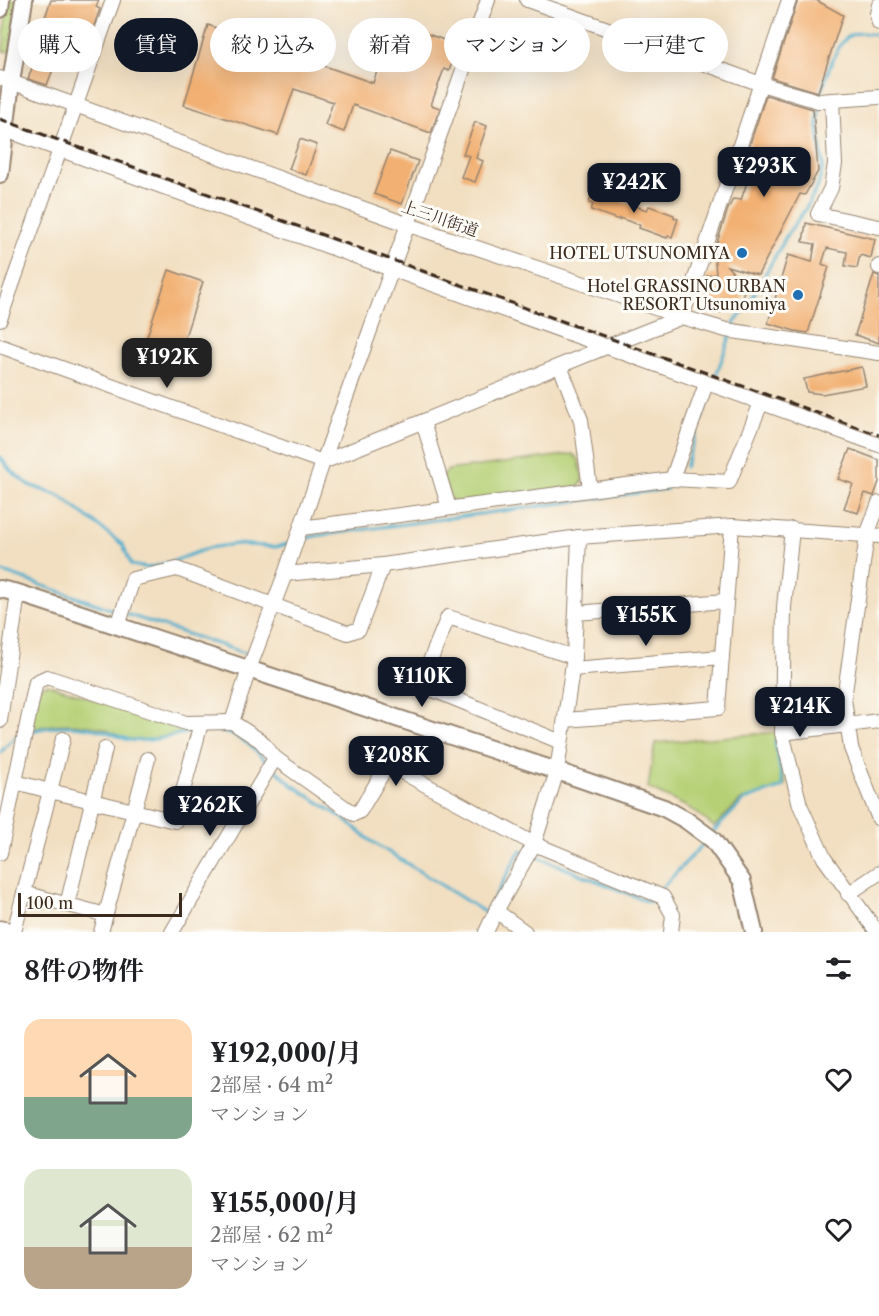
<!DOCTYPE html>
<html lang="ja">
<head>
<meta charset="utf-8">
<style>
	:root { --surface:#fff; --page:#f6f6f6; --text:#202124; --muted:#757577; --accent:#111827 }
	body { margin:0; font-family:"Libre Caslon Text","Noto Serif JP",serif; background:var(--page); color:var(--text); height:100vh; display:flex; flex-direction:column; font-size:22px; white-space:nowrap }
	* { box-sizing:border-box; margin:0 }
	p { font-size:20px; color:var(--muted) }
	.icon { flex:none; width:33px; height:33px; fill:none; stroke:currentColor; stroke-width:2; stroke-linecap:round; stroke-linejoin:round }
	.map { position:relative; height:932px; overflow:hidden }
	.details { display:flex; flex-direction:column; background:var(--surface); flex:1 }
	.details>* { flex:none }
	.guide { position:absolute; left:18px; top:18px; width:843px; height:54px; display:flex; gap:12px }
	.scale { position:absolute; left:18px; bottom:15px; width:164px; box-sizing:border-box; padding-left:6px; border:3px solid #3b2a1e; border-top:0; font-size:16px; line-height:21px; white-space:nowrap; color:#3b2a1e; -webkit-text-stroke:4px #fdfcf7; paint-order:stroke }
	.price { position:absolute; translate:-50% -51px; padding:0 14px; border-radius:12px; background:var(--accent); color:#fff; font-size:20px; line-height:39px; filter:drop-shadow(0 2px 3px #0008) }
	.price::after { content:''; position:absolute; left:50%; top:36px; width:18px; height:14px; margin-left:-9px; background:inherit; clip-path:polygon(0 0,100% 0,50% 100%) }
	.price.active { background:#222; color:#fff }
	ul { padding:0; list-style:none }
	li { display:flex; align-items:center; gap:18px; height:150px; padding:0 24px }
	li span { display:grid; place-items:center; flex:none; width:168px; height:120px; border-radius:18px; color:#555 }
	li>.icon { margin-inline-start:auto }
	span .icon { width:72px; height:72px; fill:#fffc; stroke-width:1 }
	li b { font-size:26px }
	h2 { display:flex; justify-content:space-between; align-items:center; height:72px; padding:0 24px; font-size:26px }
	.chip { padding:0 21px; border-radius:27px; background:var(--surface); box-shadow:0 6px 24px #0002; font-size:21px; line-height:54px }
	.chip.active { background:var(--accent); color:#fff }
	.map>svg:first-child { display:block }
	.grass { fill:url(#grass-tufts); stroke:#787d4a; stroke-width:1.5 }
	.park { fill:#b6d076; stroke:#787d4a; stroke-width:1.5 }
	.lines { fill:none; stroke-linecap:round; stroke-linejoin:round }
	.stream { stroke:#4eaecd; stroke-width:3 }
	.building { fill:#f2b173 }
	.minor-casing { stroke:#968470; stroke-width:16 }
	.tertiary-casing { stroke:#968470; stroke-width:20 }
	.secondary-casing { stroke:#968470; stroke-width:21 }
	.minor { stroke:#fff; stroke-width:14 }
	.tertiary { stroke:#fff; stroke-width:16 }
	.secondary { stroke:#fff; stroke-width:18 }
	.rail { stroke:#3b2a1e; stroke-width:3; stroke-dasharray:9 4.5; stroke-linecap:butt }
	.poi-dot { fill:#1f6fb2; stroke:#fdfcf7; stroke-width:2 }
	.labels { text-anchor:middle; stroke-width:6; stroke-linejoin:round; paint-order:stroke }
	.street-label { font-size:16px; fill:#3b2a1e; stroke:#fdfcf7 }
	.poi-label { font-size:16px; fill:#3b2a1e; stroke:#fdfcf7; text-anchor:end }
</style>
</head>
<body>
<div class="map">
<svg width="879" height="932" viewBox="0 0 879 932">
	<defs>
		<pattern id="grass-tufts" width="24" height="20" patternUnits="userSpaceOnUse" patternTransform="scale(1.5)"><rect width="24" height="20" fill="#b6d076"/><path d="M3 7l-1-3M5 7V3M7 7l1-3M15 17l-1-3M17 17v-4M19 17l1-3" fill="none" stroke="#9db366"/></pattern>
	</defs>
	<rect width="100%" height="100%" fill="#fdfcf7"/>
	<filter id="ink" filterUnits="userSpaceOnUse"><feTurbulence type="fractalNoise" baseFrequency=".0167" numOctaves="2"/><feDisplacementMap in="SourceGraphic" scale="12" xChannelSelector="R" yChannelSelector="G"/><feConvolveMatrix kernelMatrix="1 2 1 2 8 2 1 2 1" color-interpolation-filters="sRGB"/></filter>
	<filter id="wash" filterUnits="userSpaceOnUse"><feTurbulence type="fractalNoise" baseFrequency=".008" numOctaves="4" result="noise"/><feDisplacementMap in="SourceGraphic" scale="24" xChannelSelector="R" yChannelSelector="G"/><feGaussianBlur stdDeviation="1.35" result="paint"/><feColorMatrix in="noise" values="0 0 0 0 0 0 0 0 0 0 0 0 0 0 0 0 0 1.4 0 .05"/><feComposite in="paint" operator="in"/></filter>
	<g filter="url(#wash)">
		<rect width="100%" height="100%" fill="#f2dfc1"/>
		<!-- grass -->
		<polygon class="grass" points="7,0 18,0 10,52 3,51"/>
		<!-- park -->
		<g class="park">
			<polygon points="573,454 579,460 583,481 578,487 456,503 450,499 443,477 448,470"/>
			<path d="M47,684L188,730C171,736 146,742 128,739C119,737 111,731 102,728C79,723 52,723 29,730L39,687Z"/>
			<polygon points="777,732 786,786 741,800 714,827 693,810 648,788 655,743"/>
		</g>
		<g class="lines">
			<!-- stream -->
			<g class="stream">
				<path d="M820,98C824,83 836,41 851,35C860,31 870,34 879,36"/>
				<polyline points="733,328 735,322 747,307 787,235 805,210 818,186 823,166 818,127 820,104"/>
				<polyline points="714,381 731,334"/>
				<polyline points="0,457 10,470 29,485 60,496 123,545 131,565 148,568 174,561 208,548 236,544 276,547 291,543"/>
				<polyline points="685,467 712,388"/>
				<polyline points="300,540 315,536 667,489"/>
				<polyline points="0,571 117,611"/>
				<polyline points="126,614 251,655"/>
				<polyline points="212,729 233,735 250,745 267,762"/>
				<path d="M30,732C51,724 82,725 103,731C112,733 121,738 130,740C151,743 173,735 194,731"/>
				<polyline points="0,753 14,738 21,735"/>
				<polyline points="274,768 291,784 344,819 371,841 486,913 520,851 524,852"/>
				<polyline points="713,832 744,800 783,787 775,740 779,740"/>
				<polyline points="533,855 649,902 654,897"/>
				<polyline points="658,892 705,842"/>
			</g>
		</g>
		<g id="blocks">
			<!-- building -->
			<g class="building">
				<polygon points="51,0 99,0 96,7 100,9 82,59 60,51 47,85 28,79 41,44 36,43"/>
				<polygon points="798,0 816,0 843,15 818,92 772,78"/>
				<polygon points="394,22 458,45 449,71 444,69 431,105 440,108 431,133 353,105 344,132 325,125 333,102 294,89 278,135 184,105 208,25 373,83"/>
				<polygon points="766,95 813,109 818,171 805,195 800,194 758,275 727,266 745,286 740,308 717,313 701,296 707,276 716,274 714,252 728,209 733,199 741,200 758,150 749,147"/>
				<polygon points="475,122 487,126 476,158 483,161 475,182 461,177 469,156 463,154"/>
				<polygon points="300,139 317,145 306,175 289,169"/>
				<polygon points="390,151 418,161 402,204 374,194"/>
				<polygon points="598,189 625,198 623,202 647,210 649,206 674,215 674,218 678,219 672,237 668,236 667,238 639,228 640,225 619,218 619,220 591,210 593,204 589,203 592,194 596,196"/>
				<polygon points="806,223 875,239 871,258 860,255 857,268 845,266 847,252 827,248 822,264 829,267 808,333 795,331 768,323 788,255 812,262 815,244 803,242"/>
				<polygon points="169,270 203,282 175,367 141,355"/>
				<polygon points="874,274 879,276 879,343 855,335"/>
				<polygon points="862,367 866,386 822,394 807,392 804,379"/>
				<polygon points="850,449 879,460 879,482 874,496 865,493 858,513 844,508 853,484 838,479"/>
			</g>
		</g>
	</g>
	<g filter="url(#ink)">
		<use href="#blocks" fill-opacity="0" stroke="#968470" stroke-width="1.5"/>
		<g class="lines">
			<defs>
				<g id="minor">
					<polyline points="527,0 761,84 818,101 879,97"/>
					<polyline points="879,5 877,14 879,23"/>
					<polyline points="0,78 409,225 682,317 726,330 879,353"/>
					<polyline points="832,100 835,164 831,188 818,214 879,227"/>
					<polyline points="0,128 879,445"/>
					<polyline points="879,266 879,267"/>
					<polyline points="0,319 113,0"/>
					<polyline points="0,346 323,462 488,0"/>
					<polyline points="560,366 581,420 590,489"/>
					<polyline points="423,422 449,508"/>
					<polyline points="672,479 729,482 761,403"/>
					<polyline points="879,503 867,535 844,699 851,748 879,819"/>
					<polyline points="301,528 672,479 706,384"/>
					<polyline points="792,529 784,607 782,733 800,805 824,858 877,932"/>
					<polyline points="285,574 323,462 606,347 682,317 789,0"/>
					<polyline points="576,613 726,601"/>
					<polyline points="118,626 133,579 177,569 348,633 359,629 383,565"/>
					<polyline points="572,669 722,657"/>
					<polyline points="565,720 718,708 732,526"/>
					<polyline points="0,721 18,593"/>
					<polyline points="782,733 879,721"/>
					<polyline points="561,742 431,689 424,676 448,617 574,657"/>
					<polyline points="148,759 134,811 175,821 201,723"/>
					<polyline points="15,782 50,791 63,739"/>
					<polyline points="0,853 36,682 47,677 186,723 232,722"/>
					<polyline points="24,893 106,915"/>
					<polyline points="848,894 879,873"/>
					<polyline points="67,905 105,749"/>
					<polyline points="496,911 525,932"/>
					<polyline points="14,932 50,791 134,811 101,932"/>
					<polyline points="172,932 275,758"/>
					<polyline points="486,932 496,911 534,844 557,771 574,657 579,537"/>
					<polyline points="671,932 673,915 663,897 534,844 393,767 385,769 360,811 354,814 275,758 261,741 232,722 249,669 285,574 383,565 579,537 732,526 879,536"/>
				</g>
				<g id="tertiary">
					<polyline points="0,9 1,0"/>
					<polyline points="0,174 11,82 24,0"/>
					<polyline points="0,589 18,593 557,771 664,808 686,820 713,840 742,881 754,932"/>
				</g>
				<polyline id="secondary" points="0,930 10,932"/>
			</defs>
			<!-- minor casing -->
			<use href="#minor" class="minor-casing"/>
			<!-- tertiary casing -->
			<use href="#tertiary" class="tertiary-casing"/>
			<!-- secondary casing -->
			<use href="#secondary" class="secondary-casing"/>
			<!-- minor -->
			<use href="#minor" class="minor"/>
			<!-- tertiary -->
			<use href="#tertiary" class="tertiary"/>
			<!-- secondary -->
			<use href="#secondary" class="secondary"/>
			<!-- rail -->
			<polyline class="rail" points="0,119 879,435"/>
		</g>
	</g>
	<!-- markers -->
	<g class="poi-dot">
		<circle cx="742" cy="253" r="6"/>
		<circle cx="798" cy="295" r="6"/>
	</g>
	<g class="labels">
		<!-- street labels -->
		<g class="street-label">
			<text transform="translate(440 218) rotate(19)" y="6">上三川街道</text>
		</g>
		<!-- poi labels -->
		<g class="poi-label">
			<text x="730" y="259">HOTEL UTSUNOMIYA</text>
			<text x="786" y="292">Hotel GRASSINO URBAN<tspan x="786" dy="18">RESORT Utsunomiya</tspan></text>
		</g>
	</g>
</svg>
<div class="scale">100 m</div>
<b class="price" style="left:764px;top:198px">¥293K</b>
<b class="price" style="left:634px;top:214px">¥242K</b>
<b class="price active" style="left:167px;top:389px">¥192K</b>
<b class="price" style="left:646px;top:647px">¥155K</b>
<b class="price" style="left:422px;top:708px">¥110K</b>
<b class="price" style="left:800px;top:738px">¥214K</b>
<b class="price" style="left:396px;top:787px">¥208K</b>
<b class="price" style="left:210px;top:837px">¥262K</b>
<div class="guide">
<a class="chip">購入</a>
<a class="chip active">賃貸</a>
<a class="chip">絞り込み</a>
<a class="chip">新着</a>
<a class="chip">マンション</a>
<a class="chip">一戸建て</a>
</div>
</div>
<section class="details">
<h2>8件の物件<svg class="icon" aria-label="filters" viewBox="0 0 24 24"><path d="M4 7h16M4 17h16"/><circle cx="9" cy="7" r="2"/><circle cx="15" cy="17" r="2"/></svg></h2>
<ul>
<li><span style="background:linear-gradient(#ffd9b3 65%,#7fa58c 0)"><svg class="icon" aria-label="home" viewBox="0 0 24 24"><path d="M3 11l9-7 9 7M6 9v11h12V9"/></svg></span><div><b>¥192,000/月</b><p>2部屋 · 64 m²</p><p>マンション</p></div><svg class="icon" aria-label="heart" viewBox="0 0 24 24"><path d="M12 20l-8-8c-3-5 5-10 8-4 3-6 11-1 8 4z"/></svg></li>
<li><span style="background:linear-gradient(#dfe7d0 65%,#b9a48a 0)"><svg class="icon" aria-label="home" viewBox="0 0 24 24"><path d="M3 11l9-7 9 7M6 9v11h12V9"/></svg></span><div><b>¥155,000/月</b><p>2部屋 · 62 m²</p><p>マンション</p></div><svg class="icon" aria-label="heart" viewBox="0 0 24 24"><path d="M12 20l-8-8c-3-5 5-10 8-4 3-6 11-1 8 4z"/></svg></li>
</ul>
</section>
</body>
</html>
